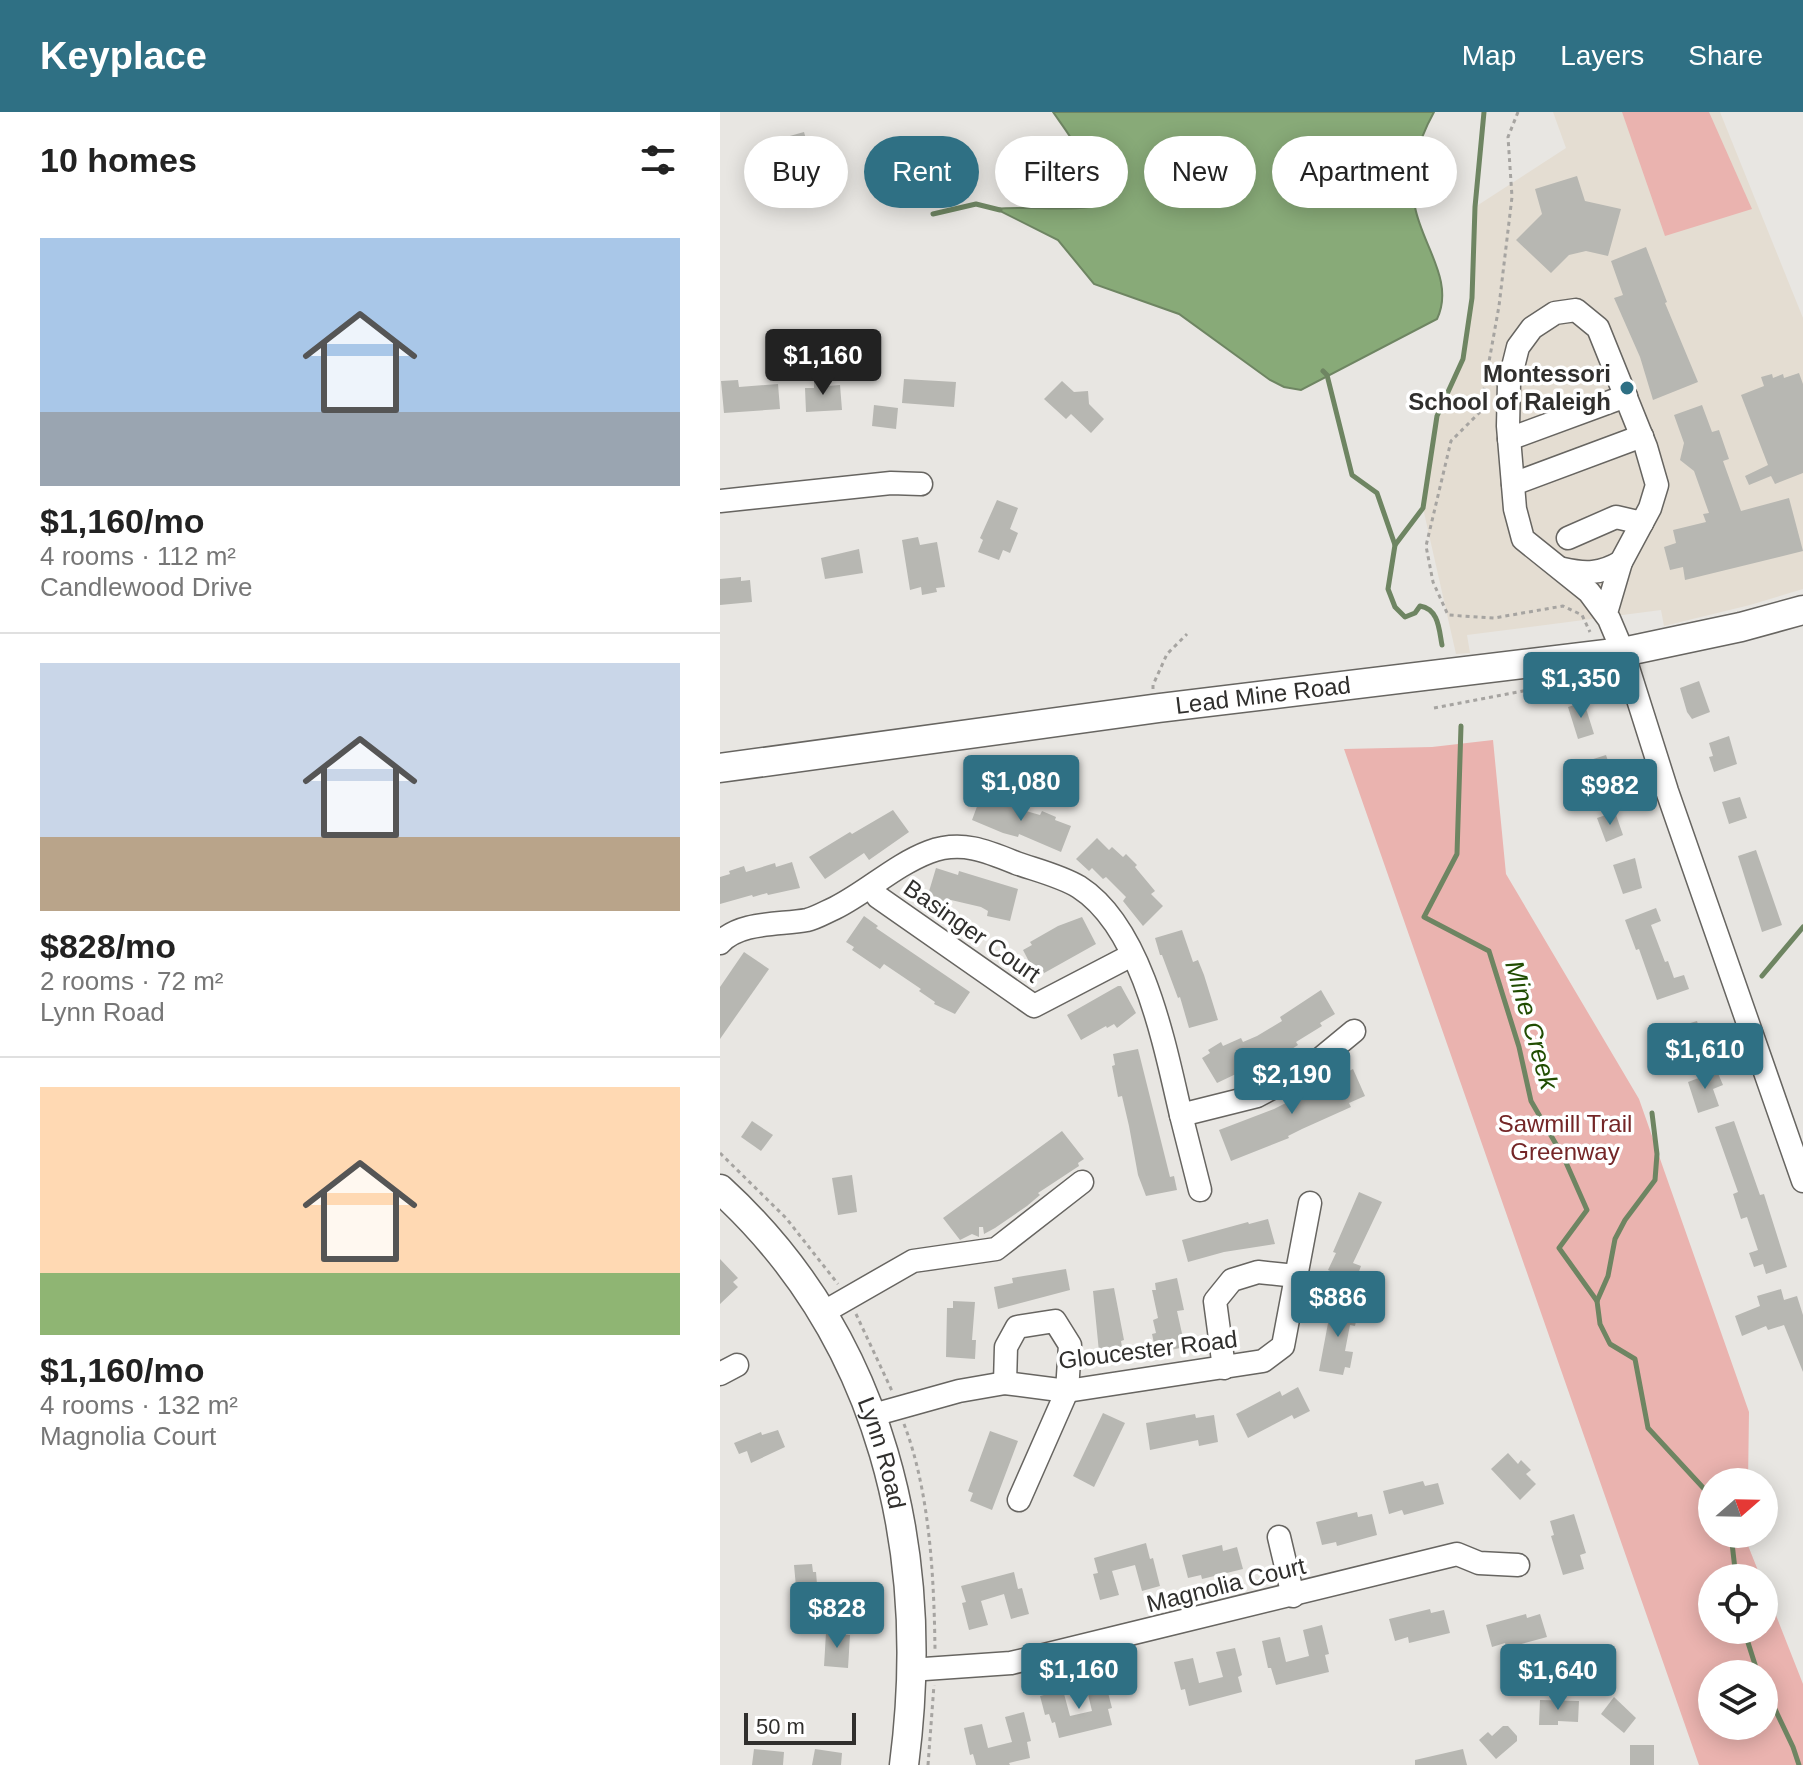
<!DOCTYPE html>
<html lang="en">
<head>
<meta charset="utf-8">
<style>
	:root { --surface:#fff; --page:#f2f2f2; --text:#222; --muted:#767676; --line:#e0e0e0; --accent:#2f7084 }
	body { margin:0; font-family:Arial,sans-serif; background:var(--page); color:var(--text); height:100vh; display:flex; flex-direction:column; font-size:30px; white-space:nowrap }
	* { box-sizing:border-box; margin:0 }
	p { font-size:26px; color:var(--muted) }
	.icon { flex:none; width:44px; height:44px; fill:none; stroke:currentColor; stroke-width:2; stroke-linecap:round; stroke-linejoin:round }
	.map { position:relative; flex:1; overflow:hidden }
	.drawer { display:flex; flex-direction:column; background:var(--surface); width:720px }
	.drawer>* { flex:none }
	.banner { position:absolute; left:24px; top:24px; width:760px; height:72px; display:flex; gap:16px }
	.needle { width:52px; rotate:70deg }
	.buttons { position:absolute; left:978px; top:1356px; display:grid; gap:16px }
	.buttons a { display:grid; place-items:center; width:80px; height:80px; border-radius:50%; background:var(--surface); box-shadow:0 4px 20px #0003; font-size:40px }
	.scale { position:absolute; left:24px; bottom:20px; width:112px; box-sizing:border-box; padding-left:8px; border:4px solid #302f2d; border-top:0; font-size:22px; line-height:28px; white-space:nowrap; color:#302f2d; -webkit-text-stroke:6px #fff; paint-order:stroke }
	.price { position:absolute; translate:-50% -68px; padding:0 18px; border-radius:8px; background:var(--accent); color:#fff; font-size:26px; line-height:52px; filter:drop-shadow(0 2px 4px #0008) }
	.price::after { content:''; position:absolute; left:50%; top:48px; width:24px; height:18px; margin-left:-12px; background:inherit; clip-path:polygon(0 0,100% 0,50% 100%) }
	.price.on { background:#222; color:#fff }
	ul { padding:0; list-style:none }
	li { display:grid; align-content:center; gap:16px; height:424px; padding:0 40px }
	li+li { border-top:2px solid var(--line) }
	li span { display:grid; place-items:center; height:248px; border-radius:0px; color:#555 }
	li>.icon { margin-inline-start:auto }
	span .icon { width:144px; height:144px; fill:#fffc; stroke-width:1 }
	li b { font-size:34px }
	h2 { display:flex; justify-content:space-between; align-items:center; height:96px; padding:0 40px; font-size:34px }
	.chip { padding:0 28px; border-radius:36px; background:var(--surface); box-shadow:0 4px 20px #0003; font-size:28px; line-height:72px }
	.chip.on { background:var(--accent); color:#fff }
	header { display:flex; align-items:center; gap:48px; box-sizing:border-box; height:112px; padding:0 40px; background:var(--accent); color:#fff }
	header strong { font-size:38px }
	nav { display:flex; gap:44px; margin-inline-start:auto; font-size:28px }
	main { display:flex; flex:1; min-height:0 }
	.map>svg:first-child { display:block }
	.built { fill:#e4ddd2 }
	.green { fill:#eab3af; fill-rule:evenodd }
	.water { fill:#88aa78; stroke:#6e8562; stroke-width:2 }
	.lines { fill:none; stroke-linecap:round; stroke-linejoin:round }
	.stream { stroke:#6e8562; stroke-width:5 }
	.building { fill:#b7b7b2 }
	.minor-casing { stroke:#676561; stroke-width:25 }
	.major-casing { stroke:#676561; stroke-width:31 }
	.path { stroke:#a6a4a1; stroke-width:3; stroke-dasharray:4 4; stroke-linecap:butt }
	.minor { stroke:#fff; stroke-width:22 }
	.major { stroke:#fff; stroke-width:28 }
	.poi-dot { fill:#2f7084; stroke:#fff; stroke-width:3 }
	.labels { text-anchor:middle; stroke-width:7; stroke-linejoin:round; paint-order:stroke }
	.poi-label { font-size:24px; font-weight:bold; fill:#302f2d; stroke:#fff; text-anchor:end }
	.street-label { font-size:24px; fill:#302f2d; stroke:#fff }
	.park-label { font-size:24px; fill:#742627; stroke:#fff }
	.water-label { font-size:26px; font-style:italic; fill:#214d02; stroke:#fff }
</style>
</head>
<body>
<header>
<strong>Keyplace</strong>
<nav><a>Map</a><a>Layers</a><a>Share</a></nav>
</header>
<main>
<section class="drawer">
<h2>10 homes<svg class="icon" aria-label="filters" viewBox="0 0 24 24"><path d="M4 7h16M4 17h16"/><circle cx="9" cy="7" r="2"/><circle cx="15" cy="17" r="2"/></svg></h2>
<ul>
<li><span style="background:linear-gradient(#a9c7e8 70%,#9aa5b1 0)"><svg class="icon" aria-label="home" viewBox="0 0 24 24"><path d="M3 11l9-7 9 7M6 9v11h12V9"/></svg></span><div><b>$1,160/mo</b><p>4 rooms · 112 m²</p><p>Candlewood Drive</p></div></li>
<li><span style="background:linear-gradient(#c9d6e8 70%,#b9a48a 0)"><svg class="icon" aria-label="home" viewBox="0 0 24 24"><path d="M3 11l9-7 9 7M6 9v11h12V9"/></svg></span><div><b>$828/mo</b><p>2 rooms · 72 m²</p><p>Lynn Road</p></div></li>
<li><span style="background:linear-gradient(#ffd9b3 75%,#8fb573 0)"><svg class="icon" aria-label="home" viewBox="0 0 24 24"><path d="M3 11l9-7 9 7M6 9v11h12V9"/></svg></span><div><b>$1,160/mo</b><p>4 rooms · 132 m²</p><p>Magnolia Court</p></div></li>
</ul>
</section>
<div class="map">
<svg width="1083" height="1653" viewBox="0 0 1083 1653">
	<rect width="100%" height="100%" fill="#e8e6e2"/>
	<!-- built -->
	<polygon class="built" points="833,0 1000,0 1083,206 1083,477 1030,493 944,514 941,498 747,523 750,541 736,542 703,396 717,304 743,247 752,186 755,95 846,36"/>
	<!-- green -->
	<g class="green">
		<polygon points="902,0 989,0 1032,97 945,124"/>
		<path d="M773,628L786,762L919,987L1029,1300L1028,1370H992V1422H1027V1431L1041,1466H992V1518H1044V1473L1083,1572V1653H979L624,637L712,635ZM1044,1562V1614H992V1562Z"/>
	</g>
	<!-- water -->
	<path class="water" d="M333,0H714C697,31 689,60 695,95C702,133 735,169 717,207L581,278L564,275L550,268L459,202L374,172L338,128L276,97C308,94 339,99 370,95C376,56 354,30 333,0Z"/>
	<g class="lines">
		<!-- stream -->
		<g class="stream">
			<polyline points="213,102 256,92 280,98"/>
			<polyline points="603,259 607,263 632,363 657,381 675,433"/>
			<path d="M722,533C719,518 719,497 700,494L695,501L685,505L675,495L668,477L675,433L703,396L717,304L743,247L752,186L755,95L764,0"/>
			<polyline points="741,614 737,742 704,805 769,839 799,935 811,989 844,1046 867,1098 839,1136 877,1189"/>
			<polyline points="1042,864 1083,815"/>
			<polyline points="932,1001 937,1042 935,1068 905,1108 895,1127 888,1164 877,1189 880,1212 890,1232 915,1247 928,1316 988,1381 992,1390"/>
			<polyline points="1007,1422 1012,1431 1016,1466"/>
			<polyline points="1024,1518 1038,1562"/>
			<polyline points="1044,1574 1073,1635 1079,1653"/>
		</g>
	</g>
	<!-- building -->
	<g class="building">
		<polygon points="84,20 96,62 67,70 61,51 47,55 41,32"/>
		<polygon points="857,64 865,89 901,97 888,144 866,139 849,143 831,161 796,128 822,102 815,77"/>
		<polygon points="926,135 947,190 945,191 978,270 933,288 920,245 894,186 903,183 891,149"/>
		<polygon points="1079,261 1083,272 1083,361 1055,372 1051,364 1029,373 1025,364 1048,353 1021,283 1044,274 1041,265 1052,262 1053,266 1063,262 1064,266"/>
		<polygon points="106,267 107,274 120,273 122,298 86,300 85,276 94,276 94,268"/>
		<polygon points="184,267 236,270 234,295 182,291"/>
		<polygon points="18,268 19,275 58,272 60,297 4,301 1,269"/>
		<polygon points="342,269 354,280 368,279 369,292 384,307 371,321 351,302 346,307 324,287"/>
		<polygon points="154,293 178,296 176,317 152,314"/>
		<polygon points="982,293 992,320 999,318 1009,347 1003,349 1021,399 1069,386 1083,439 965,468 963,455 950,458 944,435 956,431 953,418 986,410 983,402 989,401 974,359 960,348 964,331 954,303"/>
		<polygon points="277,388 298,396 290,417 298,421 290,441 283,438 279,448 258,440 263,428 260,426"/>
		<polygon points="198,425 200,433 217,430 225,475 216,476 217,480 202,483 201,475 190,478 182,428"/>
		<polygon points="139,437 143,461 105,467 101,446"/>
		<polygon points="21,465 21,469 30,468 32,490 0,493 0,467"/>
		<polygon points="979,569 990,600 972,607 967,600 960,576"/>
		<polygon points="864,590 874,622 858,627 848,595"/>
		<polygon points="1009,624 1017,652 994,660 989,645 993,644 989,631"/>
		<polygon points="886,643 894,667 875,673 867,649"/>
		<polygon points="262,681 306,699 320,703 322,699 336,705 335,708 351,714 341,740 299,722 298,725 283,721 252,708"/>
		<polygon points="1020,685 1027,706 1009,712 1002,690"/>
		<polygon points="173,698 189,720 149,748 144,741 105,767 89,745 130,720 132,722"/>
		<polygon points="895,700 903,723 886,730 877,706"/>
		<polygon points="377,726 389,738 392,735 403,745 406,742 417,753 415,755 435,779 431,782 443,794 423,814 403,789 406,785 386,765 383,767 372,756 369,759 356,747"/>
		<polygon points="1036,738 1062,813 1042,820 1018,744"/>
		<polygon points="915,746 922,776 903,782 893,753"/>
		<polygon points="72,750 80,776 48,783 47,781 33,785 32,783 0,792 0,765 10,762 9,759 24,754 26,760 55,751 56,755"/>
		<polygon points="216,756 238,763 239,759 298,777 290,809 267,804 268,799 261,795 231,788 230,793 207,786"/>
		<polygon points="936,796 941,809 931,813 945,850 948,849 954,866 964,863 969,877 937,888 919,837 916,838 905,808"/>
		<polygon points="144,804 158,814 156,816 250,880 235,902 214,892 215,890 199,879 201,877 164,852 160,857 132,838 134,835 126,830"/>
		<polygon points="362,805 376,832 317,865 303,838 312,833 310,830 338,814"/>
		<polygon points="462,818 473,850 478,848 484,863 498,908 469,916 460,885 458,886 442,843 440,843 435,826"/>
		<polygon points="24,840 49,857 0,927 0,875"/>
		<polygon points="398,874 401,874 416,901 397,916 394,912 387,916 386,914 361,928 347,903"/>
		<polygon points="601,878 615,902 600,911 602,914 576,930 578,933 552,950 549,945 520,963 518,961 497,971 482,946 490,941 488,938 501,930 503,934 521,926 523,930 537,924 562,909 560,905"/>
		<polygon points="977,909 984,930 967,936 960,914"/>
		<polygon points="418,937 450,1065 454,1064 457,1078 426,1084 418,1063 409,1014 402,984 398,985 392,954 395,953 393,942"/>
		<polygon points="633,957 645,984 629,991 631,995 582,1017 568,1024 569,1026 511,1049 499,1018 554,997"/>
		<polygon points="997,959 1003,973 993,977 999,994 978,1001 968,970"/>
		<polygon points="32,1009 53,1023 41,1039 21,1025"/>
		<polygon points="1014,1009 1040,1083 1044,1082 1067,1155 1046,1162 1043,1152 1034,1155 1029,1141 1038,1138 1027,1105 1021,1107 1013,1082 1018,1080 995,1015"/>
		<polygon points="342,1019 364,1047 358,1051 359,1054 318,1081 320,1083 307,1094 275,1116 264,1122 263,1115 259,1115 259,1125 252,1122 240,1128 223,1106"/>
		<polygon points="132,1063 137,1100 118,1103 112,1066"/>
		<polygon points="639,1080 662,1090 633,1151 641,1154 635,1170 608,1158 616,1141 613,1140"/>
		<polygon points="548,1107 555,1132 504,1140 468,1150 462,1128 528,1110 529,1112"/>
		<polygon points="0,1147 18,1166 13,1170 18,1175 0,1192"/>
		<polygon points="346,1157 350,1178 278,1197 274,1175 293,1171 292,1166"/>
		<polygon points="457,1166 464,1198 457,1199 465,1235 436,1241 432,1222 436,1221 433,1208 438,1206 432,1178 436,1178 435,1171"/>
		<polygon points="394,1176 404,1228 401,1229 403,1241 396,1241 397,1248 380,1250 373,1179"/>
		<polygon points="1061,1177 1064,1188 1077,1184 1083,1203 1083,1260 1064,1213 1048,1218 1046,1214 1022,1224 1015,1204 1040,1194 1037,1184"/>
		<polygon points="233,1189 255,1190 252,1228 256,1228 255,1247 226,1245 227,1196 233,1196"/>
		<polygon points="612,1190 639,1195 635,1214 630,1213 625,1239 633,1240 630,1256 625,1255 623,1263 599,1259"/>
		<polygon points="578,1275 590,1299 574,1307 572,1303 528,1326 516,1302 560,1279 562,1284"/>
		<polygon points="383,1301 405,1311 374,1375 353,1364"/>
		<polygon points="475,1302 476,1306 494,1303 498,1330 479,1334 478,1328 430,1338 426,1311"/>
		<polygon points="58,1318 65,1335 31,1351 27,1339 19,1342 14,1331 41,1320 42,1323"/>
		<polygon points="270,1319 298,1329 272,1398 250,1389 253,1381 248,1379"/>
		<polygon points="788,1341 798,1352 801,1348 811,1358 806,1362 816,1372 800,1388 771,1357"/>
		<polygon points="703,1369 705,1374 718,1371 724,1392 684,1403 682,1398 669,1402 663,1379"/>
		<polygon points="637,1400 638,1405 652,1402 657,1423 617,1434 616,1430 602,1433 596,1410"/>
		<polygon points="854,1402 866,1441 860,1443 864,1457 843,1463 831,1424 834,1423 830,1409"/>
		<polygon points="426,1431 430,1447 433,1446 440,1474 422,1479 415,1453 392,1459 399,1483 380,1488 373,1462 378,1461 374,1446"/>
		<polygon points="502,1433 503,1439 517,1435 523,1457 482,1467 481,1463 468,1466 462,1443"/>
		<polygon points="92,1452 93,1460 96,1460 97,1472 102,1472 103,1484 77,1486 74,1453"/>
		<polygon points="294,1460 298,1477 302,1476 309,1502 291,1507 284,1482 261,1489 268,1513 249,1518 242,1491 246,1490 241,1474"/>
		<polygon points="710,1497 711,1501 724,1498 730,1521 689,1531 688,1525 675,1529 669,1507"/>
		<polygon points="806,1502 807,1506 820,1502 827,1525 787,1536 785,1531 772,1535 766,1513"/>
		<polygon points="602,1513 609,1542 605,1543 609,1560 556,1573 551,1556 548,1556 542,1529 560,1525 566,1550 589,1544 583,1518"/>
		<polygon points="106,1521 130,1523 128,1556 104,1554"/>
		<polygon points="515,1536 522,1563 518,1565 522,1580 469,1594 465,1577 461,1578 454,1550 473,1546 479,1571 503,1565 496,1540"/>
		<polygon points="385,1569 392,1596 388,1597 392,1613 339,1626 335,1610 332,1611 329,1602 325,1603 320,1584 343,1578 350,1604 372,1599 366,1574"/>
		<polygon points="894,1585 916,1606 904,1621 881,1602"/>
		<polygon points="820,1588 859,1589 858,1610 838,1609 838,1613 819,1613"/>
		<polygon points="304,1600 311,1629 307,1630 310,1646 289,1651 290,1653 256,1653 253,1642 250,1643 244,1616 262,1612 268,1636 292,1630 285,1605"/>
		<polygon points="783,1614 788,1614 797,1624 797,1629 776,1647 759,1628 768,1620 772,1624"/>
		<rect x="910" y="1633" width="24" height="20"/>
		<polygon points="34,1637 64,1640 63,1653 32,1653"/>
		<polygon points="95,1637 122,1641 121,1653 92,1653"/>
		<polygon points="743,1637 747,1653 695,1653 695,1648"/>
	</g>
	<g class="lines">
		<defs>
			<g id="minor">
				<polyline points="789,327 906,284"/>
				<polyline points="793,372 922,324"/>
				<polyline points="0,389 171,371 201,372"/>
				<polyline points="848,426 896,405 922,411"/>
				<path d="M843,457C865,462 881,462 901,450"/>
				<polyline points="886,501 901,450 930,396 937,373 926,335 878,216 856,198 835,201 812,216 798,235 789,271 788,314 795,397 803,427 869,480 889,507 903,540 947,679 1083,1069"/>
				<polyline points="152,775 158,785 314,894 412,843"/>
				<path d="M0,831C20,809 60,813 87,808C96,806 106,800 115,796C147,780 175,753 209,740C241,728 267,739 296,751C316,758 341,764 359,775C423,816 445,935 461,1003L537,984L588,957L634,919"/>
				<polyline points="461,1003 480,1078"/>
				<polyline points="104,1200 193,1149 276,1137 362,1070"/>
				<polyline points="504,1256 495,1189 512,1168 538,1160 576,1164"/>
				<polyline points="0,1262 17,1253"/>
				<polyline points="285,1271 286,1235 297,1215 335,1209 350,1233 347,1279 299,1388"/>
				<polyline points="153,1303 239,1279 285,1271 347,1279 543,1249 563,1234 590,1091"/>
				<polyline points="559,1425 573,1484"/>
				<polyline points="190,1558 291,1551 737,1442 759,1451 798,1453"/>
			</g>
			<g id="major">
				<path id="s1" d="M0,656L439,596L903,540L1021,515L1083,498"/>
				<path id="s2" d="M0,1077C163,1226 212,1439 184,1653"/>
			</g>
		</defs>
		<!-- minor casing -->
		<use href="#minor" class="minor-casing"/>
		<!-- major casing -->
		<use href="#major" class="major-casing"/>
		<!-- path -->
		<g class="path">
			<polyline points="798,0 788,25 792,85 779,194 760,300 731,329 706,434 713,470 728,503 774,506 843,494 862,503 870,520"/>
			<polyline points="433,577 433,573 447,542 467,522"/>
			<polyline points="714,596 860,568"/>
			<polyline points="0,1041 66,1106 118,1172"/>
			<polyline points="136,1202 172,1279"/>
			<path d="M184,1312C210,1380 214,1466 215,1537"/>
			<polyline points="208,1653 214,1573"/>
		</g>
		<!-- minor -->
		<use href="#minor" class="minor"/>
		<!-- major -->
		<use href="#major" class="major"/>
	</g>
	<!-- markers -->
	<circle class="poi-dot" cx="907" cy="276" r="8"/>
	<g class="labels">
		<!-- poi labels -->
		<g class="poi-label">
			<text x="891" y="270">Montessori<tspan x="891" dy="28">School of Raleigh</tspan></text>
		</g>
		<!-- street labels -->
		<g class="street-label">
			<text dy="8" stroke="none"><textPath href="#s1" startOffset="548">Lead Mine Road</textPath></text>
			<text transform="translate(252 819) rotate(35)" y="8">Basinger Court</text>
			<text transform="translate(428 1238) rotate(-7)" y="8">Gloucester Road</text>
			<text dy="8" stroke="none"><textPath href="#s2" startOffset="314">Lynn Road</textPath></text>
			<text transform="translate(506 1473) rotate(-14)" y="8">Magnolia Court</text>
		</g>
		<!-- park labels -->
		<g class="park-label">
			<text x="845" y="1020">Sawmill Trail<tspan x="845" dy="28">Greenway</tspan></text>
		</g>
		<!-- water labels -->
		<g class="water-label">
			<text transform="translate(812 913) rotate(74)" y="9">Mine Creek</text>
		</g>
	</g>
</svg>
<div class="buttons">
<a><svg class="needle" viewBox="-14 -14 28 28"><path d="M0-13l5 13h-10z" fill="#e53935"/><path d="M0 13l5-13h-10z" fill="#767676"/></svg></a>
<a><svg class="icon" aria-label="locate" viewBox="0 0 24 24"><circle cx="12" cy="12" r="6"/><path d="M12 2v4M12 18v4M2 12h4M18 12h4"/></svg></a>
<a><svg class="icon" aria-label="layers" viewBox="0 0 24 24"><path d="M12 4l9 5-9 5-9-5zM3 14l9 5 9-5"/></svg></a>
</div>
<div class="scale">50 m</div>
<b class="price on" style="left:103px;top:285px">$1,160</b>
<b class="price" style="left:861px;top:608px">$1,350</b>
<b class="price" style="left:301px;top:711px">$1,080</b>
<b class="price" style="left:890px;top:715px">$982</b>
<b class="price" style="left:985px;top:979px">$1,610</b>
<b class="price" style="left:572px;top:1004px">$2,190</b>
<b class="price" style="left:618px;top:1227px">$886</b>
<b class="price" style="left:117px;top:1538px">$828</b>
<b class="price" style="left:359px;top:1599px">$1,160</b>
<b class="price" style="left:838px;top:1600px">$1,640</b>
<div class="banner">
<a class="chip">Buy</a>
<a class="chip on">Rent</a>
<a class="chip">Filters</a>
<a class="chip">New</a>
<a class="chip">Apartment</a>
</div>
</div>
</main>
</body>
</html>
